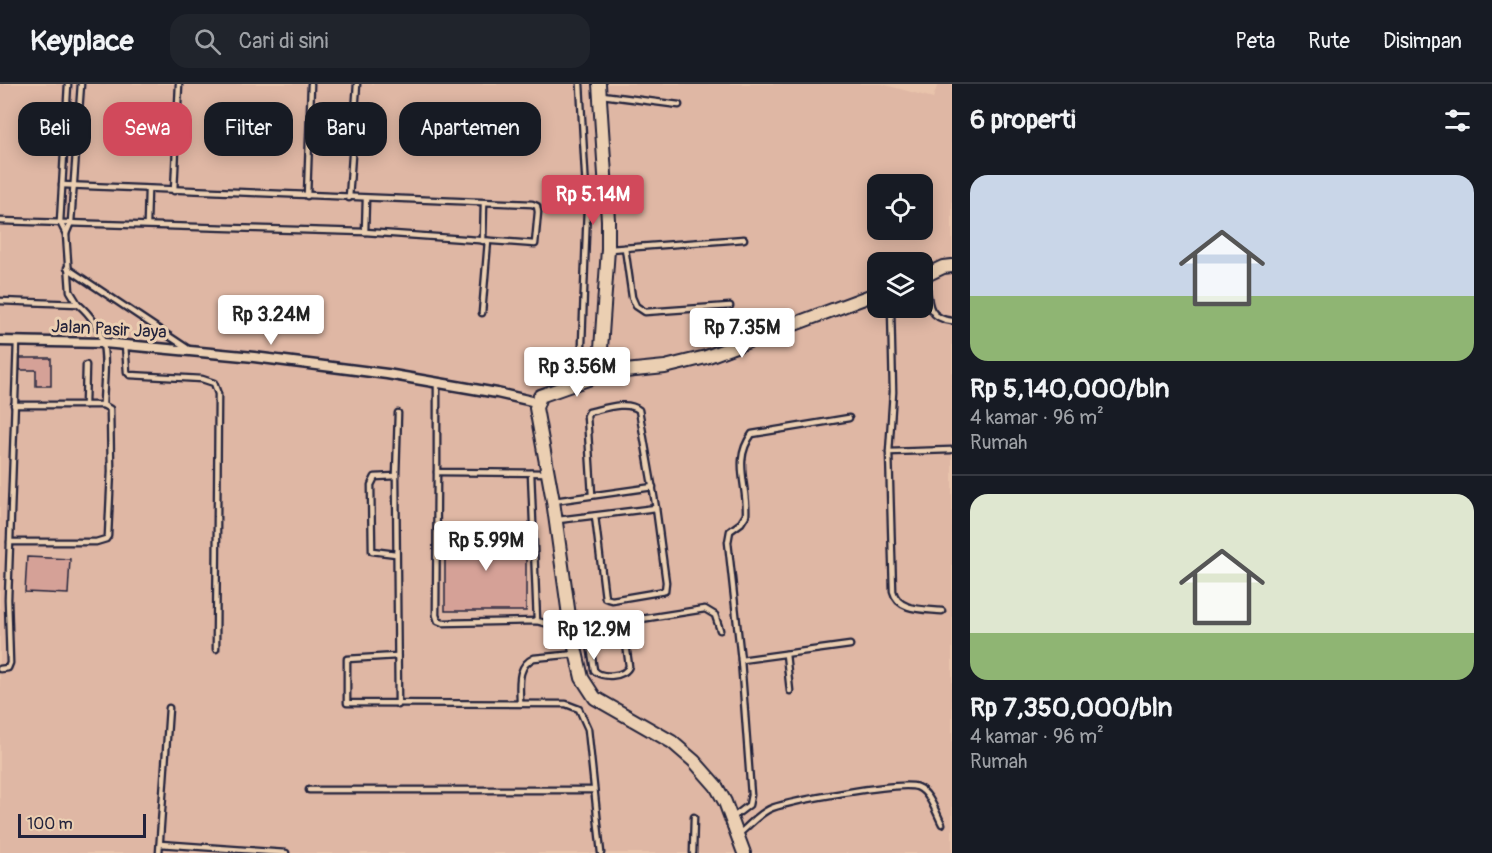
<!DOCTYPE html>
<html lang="id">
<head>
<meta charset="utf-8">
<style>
	:root { --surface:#171b24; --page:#20242c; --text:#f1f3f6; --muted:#9ea1a6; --line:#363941; --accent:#d1495b }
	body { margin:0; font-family:Pangolin,sans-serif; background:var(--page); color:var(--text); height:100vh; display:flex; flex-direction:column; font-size:22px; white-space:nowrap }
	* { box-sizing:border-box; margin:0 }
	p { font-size:20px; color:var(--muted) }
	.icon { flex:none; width:33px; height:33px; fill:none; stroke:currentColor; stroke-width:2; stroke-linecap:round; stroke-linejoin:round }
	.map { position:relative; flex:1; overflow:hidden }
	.details { display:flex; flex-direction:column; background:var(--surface); width:540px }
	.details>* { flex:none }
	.top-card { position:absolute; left:18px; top:18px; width:570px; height:54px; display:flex; gap:12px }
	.fabs { position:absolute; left:867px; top:90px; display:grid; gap:12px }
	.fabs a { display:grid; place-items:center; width:66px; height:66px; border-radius:12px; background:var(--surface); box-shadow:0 3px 15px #0003; font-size:30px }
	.scale { position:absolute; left:18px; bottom:15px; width:128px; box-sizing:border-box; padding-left:6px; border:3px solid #22223b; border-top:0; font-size:16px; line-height:21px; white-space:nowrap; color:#22223b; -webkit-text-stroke:4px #ebcfb2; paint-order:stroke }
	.price { position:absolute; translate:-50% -51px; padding:0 14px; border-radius:6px; background:#fff; color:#222; font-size:20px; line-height:39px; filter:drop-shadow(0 2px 3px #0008) }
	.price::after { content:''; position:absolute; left:50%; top:36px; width:18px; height:14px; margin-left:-9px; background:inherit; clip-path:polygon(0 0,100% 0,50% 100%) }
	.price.selected { background:var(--accent); color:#fff }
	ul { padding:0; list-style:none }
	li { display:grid; align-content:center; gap:12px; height:318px; padding:0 18px }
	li+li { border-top:2px solid var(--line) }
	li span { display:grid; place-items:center; height:186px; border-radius:18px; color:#555 }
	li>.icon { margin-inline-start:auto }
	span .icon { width:108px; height:108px; fill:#fffc; stroke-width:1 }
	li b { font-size:26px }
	h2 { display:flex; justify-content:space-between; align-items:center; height:72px; padding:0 18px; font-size:26px }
	.pill { padding:0 21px; border-radius:18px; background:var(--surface); box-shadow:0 3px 15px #0003; font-size:21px; line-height:54px }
	.pill.selected { background:var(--accent); color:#fff }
	header { display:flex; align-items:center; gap:36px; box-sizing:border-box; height:84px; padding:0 30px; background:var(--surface); border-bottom:2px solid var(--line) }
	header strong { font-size:28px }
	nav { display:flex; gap:33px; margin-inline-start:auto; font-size:21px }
	.search { width:420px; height:54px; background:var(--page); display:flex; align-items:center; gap:15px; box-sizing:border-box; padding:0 21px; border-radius:18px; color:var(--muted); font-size:22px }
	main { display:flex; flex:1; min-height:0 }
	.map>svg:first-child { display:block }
	.built { fill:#dfb7a4; fill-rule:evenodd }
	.building { fill:#d5a197; stroke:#22223b; stroke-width:1.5 }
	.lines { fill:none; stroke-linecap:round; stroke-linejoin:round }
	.lane-casing { stroke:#22223b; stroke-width:9 }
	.street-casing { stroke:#22223b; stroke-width:13 }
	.secondary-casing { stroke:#22223b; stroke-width:16 }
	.lane { stroke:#ebcfb2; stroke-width:4.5 }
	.street { stroke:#ebcfb2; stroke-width:8 }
	.secondary { stroke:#ebcfb2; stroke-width:12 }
	.labels { text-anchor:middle; stroke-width:6; stroke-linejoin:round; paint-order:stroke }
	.street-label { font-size:18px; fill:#22223b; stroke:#ebcfb2 }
</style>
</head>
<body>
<header>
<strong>Keyplace</strong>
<div class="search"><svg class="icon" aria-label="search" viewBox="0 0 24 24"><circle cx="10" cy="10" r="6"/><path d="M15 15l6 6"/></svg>Cari di sini</div>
<nav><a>Peta</a><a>Rute</a><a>Disimpan</a></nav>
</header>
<main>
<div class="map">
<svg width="952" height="769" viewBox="0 0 952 769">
	<rect width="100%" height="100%" fill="#e9c4ac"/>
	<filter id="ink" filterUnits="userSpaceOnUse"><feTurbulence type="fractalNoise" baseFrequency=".0167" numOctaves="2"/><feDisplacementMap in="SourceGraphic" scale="12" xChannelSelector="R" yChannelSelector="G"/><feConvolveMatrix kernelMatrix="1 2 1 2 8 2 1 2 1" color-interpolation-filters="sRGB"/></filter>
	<g filter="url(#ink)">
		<!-- built -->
		<path class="built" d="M0,0H882L933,14L938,0H952V769H0ZM878,100H922V146H878ZM878,178H922V224H878Z"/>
		<!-- building -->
		<g class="building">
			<polygon points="20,274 51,274 51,302 36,302 36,286 20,286"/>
			<rect x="445" y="448" width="81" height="79"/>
			<polygon points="27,473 70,475 68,510 25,508"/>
		</g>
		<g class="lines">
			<defs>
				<g id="lane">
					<polyline points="68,0 60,138 66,150 70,207 78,220"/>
					<polyline points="602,11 679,21"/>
					<polyline points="174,107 179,0"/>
					<polyline points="307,112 311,0"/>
					<polyline points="349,114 357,0"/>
					<polyline points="0,137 365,148 535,160 538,128 537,122 532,120 62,101"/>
					<polyline points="147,140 148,106"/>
					<polyline points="365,148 366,115"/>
					<polyline points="66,150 71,138 81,0"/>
					<polyline points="483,157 484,119"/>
					<polyline points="625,164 632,213 636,222 645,228 730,222"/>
					<polyline points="610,165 744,155"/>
					<polyline points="67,184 187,264"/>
					<path d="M926,194C929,216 925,234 952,237"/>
					<path d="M0,217L78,220C113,250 104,280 103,321H14"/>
					<path d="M891,224L893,308L889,368L893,507C898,528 925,525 942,527"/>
					<polyline points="482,229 488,157"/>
					<polyline points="125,261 127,288 130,291 202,295 214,299 218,310 216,565"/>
					<polyline points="578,297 582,260 587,124 580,0"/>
					<polyline points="437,300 437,388 548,389"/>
					<polyline points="85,321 86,281"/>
					<polyline points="889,368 951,366"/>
					<polyline points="437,388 436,531 438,537 443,539 537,537 571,546 705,525 715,531 720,546"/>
					<polyline points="531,389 537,537"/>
					<polyline points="396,392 375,393 371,401 372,467 396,470"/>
					<path d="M592,411L587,332L589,328C603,325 627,316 639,326L656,424L666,498L665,507L612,516L605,514L595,432"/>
					<polyline points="554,417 653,403"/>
					<polyline points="558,436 656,424"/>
					<polyline points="10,458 96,458 106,455 108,452 111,387 110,325 103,321"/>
					<path d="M587,543L594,586C601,595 626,593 629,582L623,538"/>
					<polyline points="786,570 790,607"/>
					<polyline points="397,572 347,575 347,619 566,620 579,625 588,645 601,769"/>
					<polyline points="741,576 850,561"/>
					<polyline points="0,585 8,584 10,579 8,515 17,257"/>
					<path d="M520,619C520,602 516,582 534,574L576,570"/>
					<polyline points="398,621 396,392 398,329"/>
					<polyline points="309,706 594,706"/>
					<path d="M732,734L749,721L751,711L741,576L728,458L730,447L741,439L746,431C748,401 732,377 752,350L849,334"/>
					<path d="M740,749C750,741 759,729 772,724C791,717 901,697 917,703C930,708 936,729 942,740"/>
					<polyline points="160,760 286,769"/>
					<polyline points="159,769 169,624"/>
					<polyline points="693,769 694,733"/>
				</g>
				<polyline id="street" points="0,257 104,259 254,273 387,290 497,309 536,318"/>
				<g id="secondary">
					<polyline points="922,193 943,183 952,182"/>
					<polyline points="595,290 600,279 608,165 608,136 599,0"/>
					<polyline points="744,769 725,718 716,702 694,677 672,658 595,614 582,594 571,546 553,417 536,324 540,312 591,294 595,290 665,283 706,273 878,209"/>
				</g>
			</defs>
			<!-- lane casing -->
			<use href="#lane" class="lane-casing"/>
			<!-- street casing -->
			<use href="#street" class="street-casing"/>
			<!-- secondary casing -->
			<use href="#secondary" class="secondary-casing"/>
			<!-- lane -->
			<use href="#lane" class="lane"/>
			<!-- street -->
			<use href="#street" class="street"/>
			<!-- secondary -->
			<use href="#secondary" class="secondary"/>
		</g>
	</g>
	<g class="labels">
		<!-- street labels -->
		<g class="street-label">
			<text transform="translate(109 245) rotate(3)" y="6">Jalan Pasir Jaya</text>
		</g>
	</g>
</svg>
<div class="fabs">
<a><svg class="icon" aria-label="locate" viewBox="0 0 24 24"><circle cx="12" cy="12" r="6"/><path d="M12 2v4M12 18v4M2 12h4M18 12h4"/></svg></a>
<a><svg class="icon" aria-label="layers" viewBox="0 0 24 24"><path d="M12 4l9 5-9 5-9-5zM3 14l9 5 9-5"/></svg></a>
</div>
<div class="scale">100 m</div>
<b class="price selected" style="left:593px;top:142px">Rp 5.14M</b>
<b class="price" style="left:271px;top:262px">Rp 3.24M</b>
<b class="price" style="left:742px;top:275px">Rp 7.35M</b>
<b class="price" style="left:577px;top:314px">Rp 3.56M</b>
<b class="price" style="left:486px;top:488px">Rp 5.99M</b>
<b class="price" style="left:594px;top:577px">Rp 12.9M</b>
<div class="top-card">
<a class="pill">Beli</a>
<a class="pill selected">Sewa</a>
<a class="pill">Filter</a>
<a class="pill">Baru</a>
<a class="pill">Apartemen</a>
</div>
</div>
<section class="details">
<h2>6 properti<svg class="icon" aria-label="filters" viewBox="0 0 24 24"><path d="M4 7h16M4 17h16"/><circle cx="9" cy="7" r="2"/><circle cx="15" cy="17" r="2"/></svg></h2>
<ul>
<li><span style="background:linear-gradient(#c9d6e8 65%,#8fb573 0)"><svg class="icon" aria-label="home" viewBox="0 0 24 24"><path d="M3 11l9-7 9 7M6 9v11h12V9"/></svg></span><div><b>Rp 5,140,000/bln</b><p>4 kamar · 96 m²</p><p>Rumah</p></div></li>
<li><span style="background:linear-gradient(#dfe7d0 75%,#8fb573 0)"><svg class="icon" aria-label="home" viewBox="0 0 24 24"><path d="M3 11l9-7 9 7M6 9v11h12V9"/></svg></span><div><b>Rp 7,350,000/bln</b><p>4 kamar · 96 m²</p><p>Rumah</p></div></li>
</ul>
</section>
</main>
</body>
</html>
